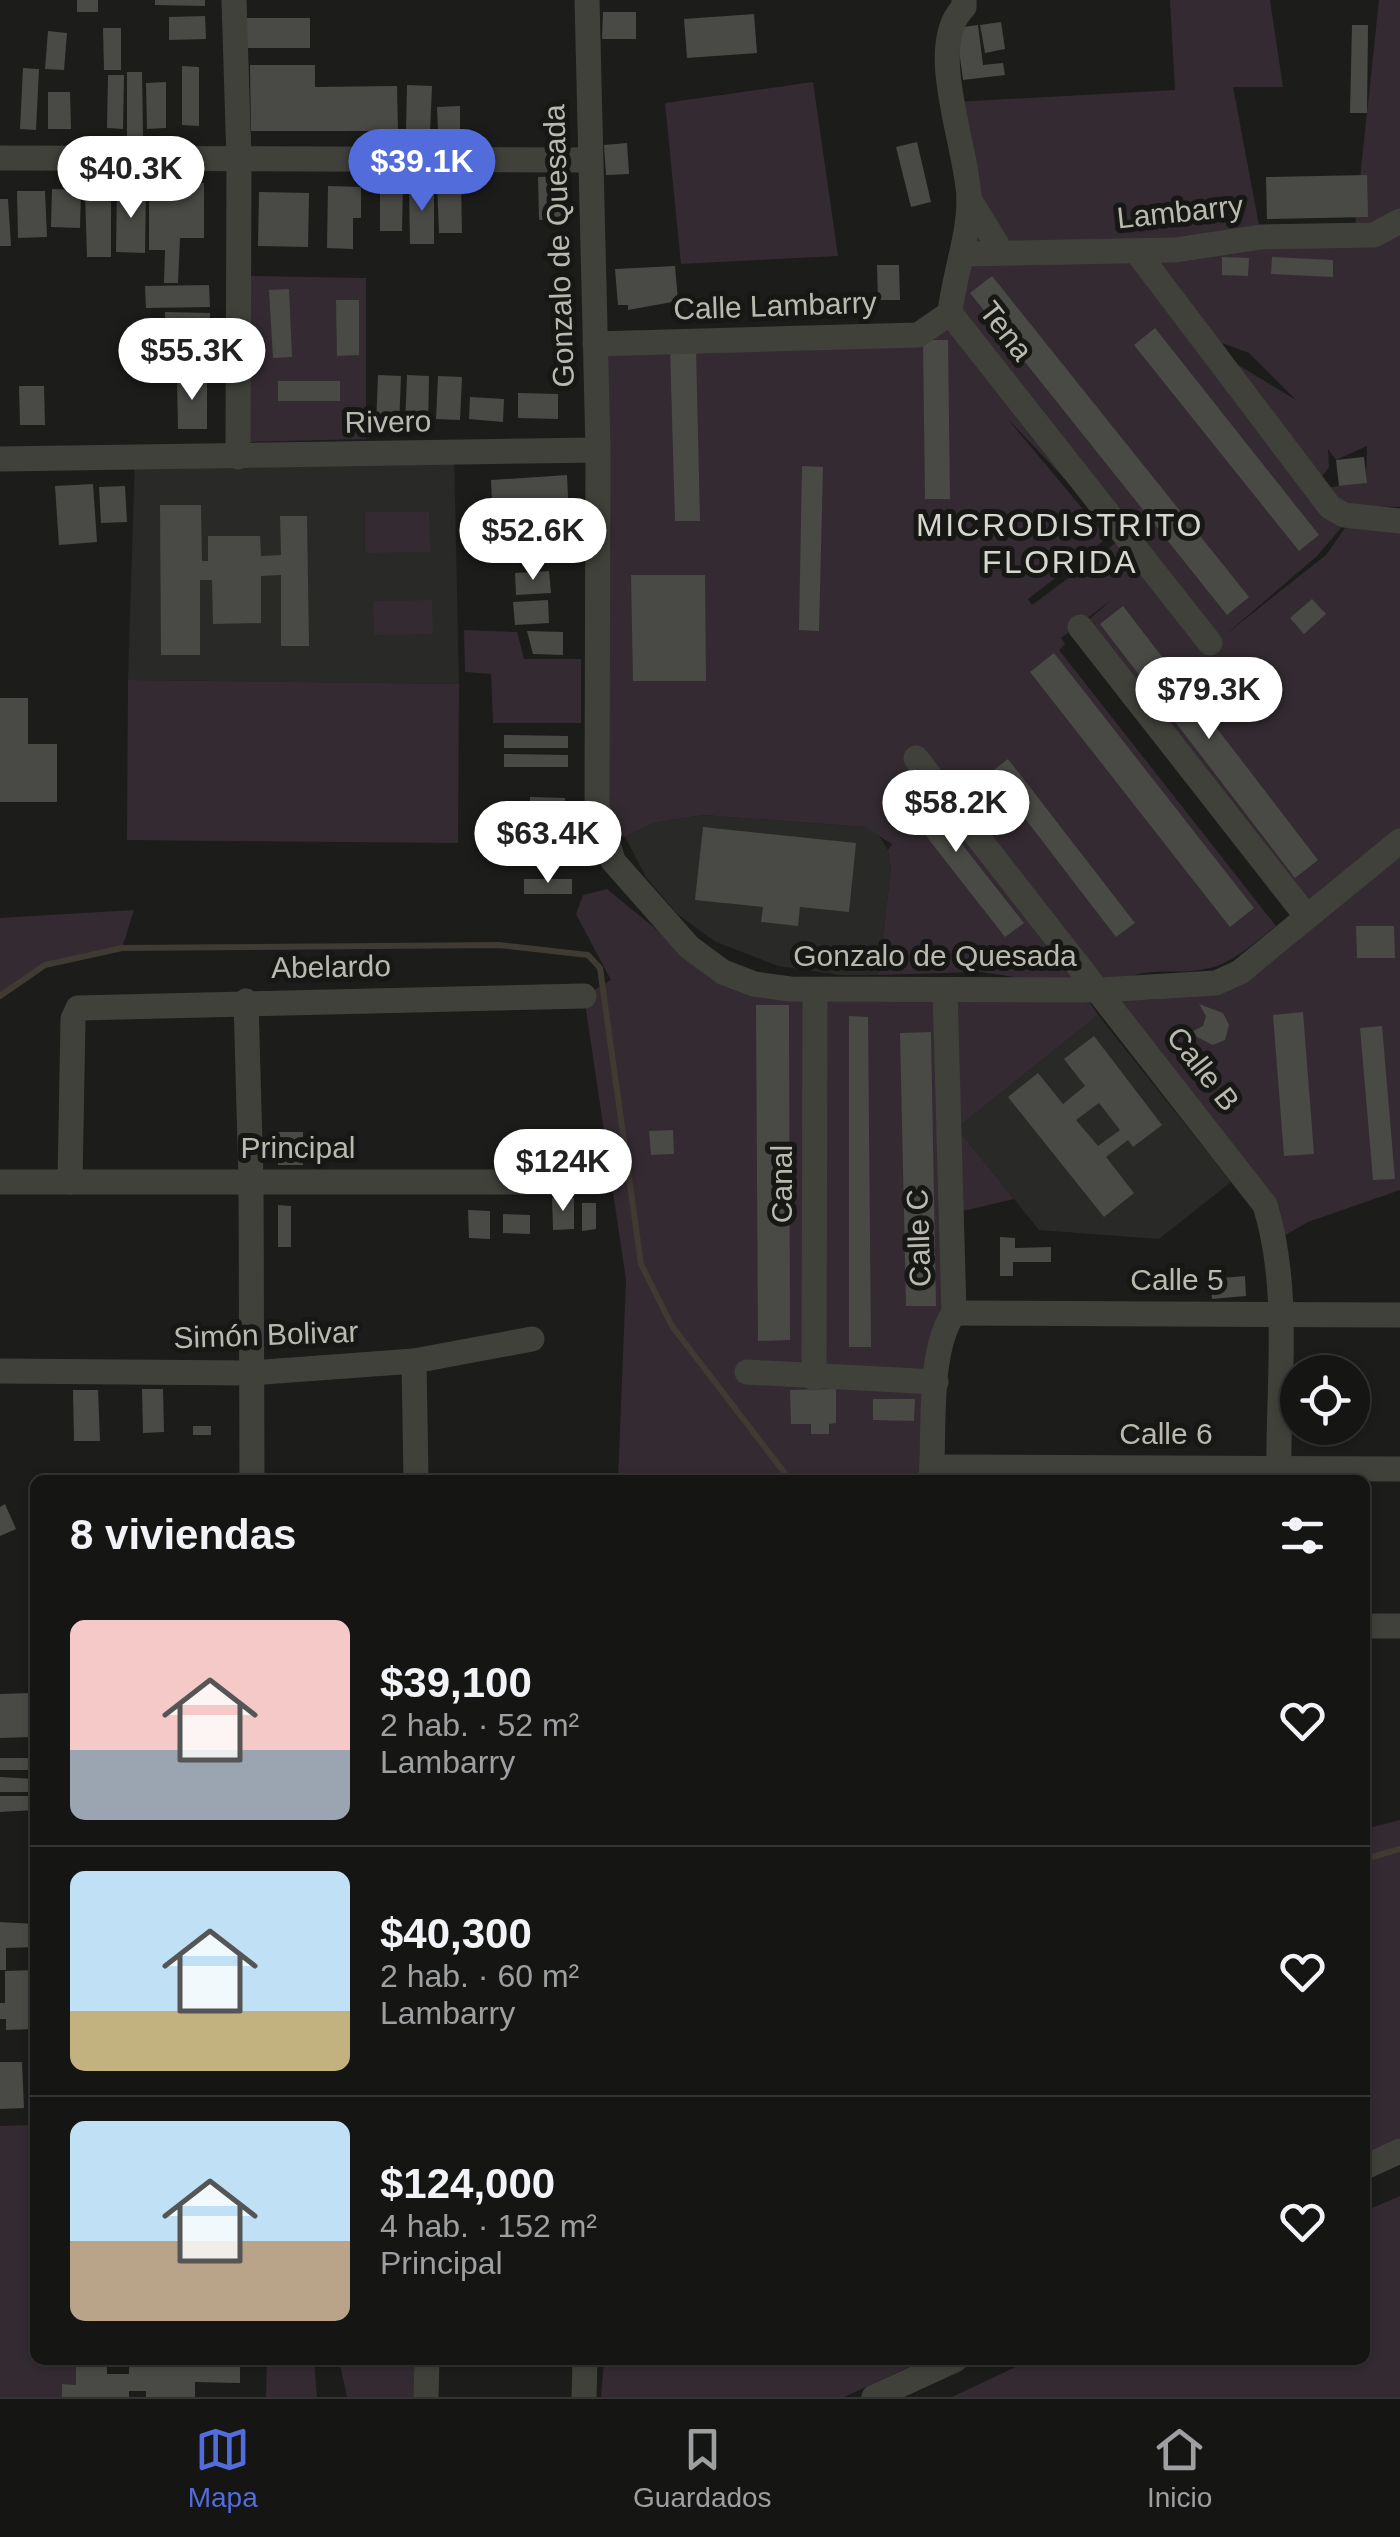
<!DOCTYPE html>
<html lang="es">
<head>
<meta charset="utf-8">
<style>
	:root { --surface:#151514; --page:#222; --text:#f1f3f6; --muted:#9d9fa0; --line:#343434; --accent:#536cdc }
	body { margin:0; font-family:Helvetica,sans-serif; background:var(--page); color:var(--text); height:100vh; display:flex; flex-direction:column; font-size:38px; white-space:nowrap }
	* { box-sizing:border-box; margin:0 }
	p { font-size:32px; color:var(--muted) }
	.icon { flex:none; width:55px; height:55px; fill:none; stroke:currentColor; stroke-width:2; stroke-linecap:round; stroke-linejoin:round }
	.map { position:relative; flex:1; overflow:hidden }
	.side { position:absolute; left:30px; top:1475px; width:1340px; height:890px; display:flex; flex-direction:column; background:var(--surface); border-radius:15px; box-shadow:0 2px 8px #0004,0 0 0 2px var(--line) }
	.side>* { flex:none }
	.fabs { position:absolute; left:1280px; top:1355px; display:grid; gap:20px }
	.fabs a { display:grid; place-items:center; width:90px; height:90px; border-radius:50%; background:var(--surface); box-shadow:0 2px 8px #0004,0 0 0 2px var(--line); font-size:50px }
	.price { position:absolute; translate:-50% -85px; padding:0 22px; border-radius:35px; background:#fff; color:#222; font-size:32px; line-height:65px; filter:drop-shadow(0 2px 5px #0008) }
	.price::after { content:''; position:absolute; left:50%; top:60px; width:30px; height:22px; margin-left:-15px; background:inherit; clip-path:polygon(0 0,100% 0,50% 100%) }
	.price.on { background:var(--accent); color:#fff }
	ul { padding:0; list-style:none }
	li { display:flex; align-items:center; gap:30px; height:250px; padding:0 40px }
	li+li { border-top:2px solid var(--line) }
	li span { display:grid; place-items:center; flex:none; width:280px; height:200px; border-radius:15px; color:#555 }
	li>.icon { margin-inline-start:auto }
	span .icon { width:120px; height:120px; fill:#fffc; stroke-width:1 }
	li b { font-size:42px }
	h2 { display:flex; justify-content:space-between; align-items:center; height:120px; padding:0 40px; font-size:42px }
	.tab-bar { display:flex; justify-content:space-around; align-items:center; height:140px; border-top:2px solid var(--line); background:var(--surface); font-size:28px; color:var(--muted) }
	.tab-bar a { display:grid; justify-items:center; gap:5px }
	.tab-bar .on { color:var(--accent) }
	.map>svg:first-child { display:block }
	.built { fill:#292927 }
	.green { fill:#332b31; fill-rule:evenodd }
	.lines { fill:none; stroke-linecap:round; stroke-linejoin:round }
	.stream { stroke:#3f3a32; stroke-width:6 }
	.building { fill:#494945; fill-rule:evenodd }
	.minor { stroke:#41413c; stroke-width:25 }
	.labels { text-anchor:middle; stroke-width:10; stroke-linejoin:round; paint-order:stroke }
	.street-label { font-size:30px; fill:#bab9af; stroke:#171816 }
	.neighbourhood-label { font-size:32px; letter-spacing:2.5px; fill:#d7d6cf; stroke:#171816 }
</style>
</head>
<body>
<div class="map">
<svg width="1400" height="2397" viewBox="0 0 1400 2397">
	<rect width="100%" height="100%" fill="#1c1c1b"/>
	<!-- built -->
	<g class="built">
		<polygon points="454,453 459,684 128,680 135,457"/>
		<polygon points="703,815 865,827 877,833 888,850 891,869 878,975 840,975 778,966 716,942 677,914 646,877 625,837 654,823"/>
		<polygon points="1098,1015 1231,1182 1159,1239 1039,1230 957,1128"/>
	</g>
	<!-- green -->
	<g class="green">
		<path d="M1170,0H1270L1283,87H1233L1261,236L1354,235L1379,0H1400V507L1350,506L1352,515L1317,556L1225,635L1326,555L1350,521L1400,523V1190L1308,1222L1275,1241L1101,990L981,972L878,975L891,869L888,850L892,844L865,827L703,815L654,823L625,837L604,832L595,344L918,334L950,313L963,254L954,102L1175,90ZM1222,343L1249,353L1296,400L1235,363ZM1006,417L1121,539L1032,605L1028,599L1107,538ZM1367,446L1366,483L1331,487V493L1318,482L1329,467L1328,449L1336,460ZM1114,598L1080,627L1307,917L1293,945L1245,981L1212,991L1149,1000L1103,990C1150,959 1172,980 1217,966C1239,958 1257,940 1276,926L1059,650L1065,644L1061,638Z"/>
		<polygon points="813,82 838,256 681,264 665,103"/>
		<polygon points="249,276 366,278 366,439 249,442"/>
		<polygon points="365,512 429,512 430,552 365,553"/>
		<polygon points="432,600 433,634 374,635 373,601"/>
		<polygon points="464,630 517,632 524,659 581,659 581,723 493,723 491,674 465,672"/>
		<polygon points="128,680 459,684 458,843 127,840"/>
		<polygon points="607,889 725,986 1072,1000 1090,1003 1098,1015 957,1128 1014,1199 959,1212 931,1480 618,1480 626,1280 584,996 611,980 576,914 583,895"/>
		<polygon points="134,910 122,948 45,965 0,996 0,918"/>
		<polygon points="1400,1820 1400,2142 1365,2158 1365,1829"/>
		<polygon points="35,2125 35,2360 76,2360 76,2385 63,2385 62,2397 0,2397 0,2126"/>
		<polygon points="1400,2196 1400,2397 952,2397 1031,2360 1365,2360 1365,2211"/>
		<polygon points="267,2360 314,2360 317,2397 266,2397"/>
		<polygon points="339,2360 424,2360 425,2397 347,2397"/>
		<polygon points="604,2360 924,2360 844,2397 601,2397"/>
	</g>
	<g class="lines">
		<!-- stream -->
		<g class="stream">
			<polyline points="0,996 45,965 122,948 499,945 588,955 600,968 641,1264 672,1326 790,1480"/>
			<polyline points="1365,1859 1400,1849"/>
		</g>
	</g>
	<!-- building -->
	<g class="building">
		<rect x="77" y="0" width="21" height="12"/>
		<polygon points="155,0 205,0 205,6 155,5"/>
		<polygon points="603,12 636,12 636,39 602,39"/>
		<polygon points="754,14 757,53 687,58 684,19"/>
		<polygon points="205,16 206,39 169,40 169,17"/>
		<polygon points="246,18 310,18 310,48 247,48"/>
		<polygon points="1001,22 1005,49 985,53 980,25"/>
		<polygon points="978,25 983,65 1003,63 1005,75 963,80 956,28"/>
		<polygon points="1352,25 1368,25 1367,113 1350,113"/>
		<polygon points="103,28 121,28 121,70 104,70"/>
		<polygon points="48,31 67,33 64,70 45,69"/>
		<polygon points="250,65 315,65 315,87 397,86 398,131 251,131"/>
		<polygon points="182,66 199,67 199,126 182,125"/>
		<polygon points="23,68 39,69 36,130 20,129"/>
		<polygon points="127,72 142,72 143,136 127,136"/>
		<polygon points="108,75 124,75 123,129 107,128"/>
		<polygon points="166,82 166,128 147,129 146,83"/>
		<polygon points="407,85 432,86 430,132 406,131"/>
		<polygon points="48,92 70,92 71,129 48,129"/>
		<polygon points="460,106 460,131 438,131 437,107"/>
		<polygon points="917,142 931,202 911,207 896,147"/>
		<polygon points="627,143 629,174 606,175 604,145"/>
		<polygon points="1367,175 1368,217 1267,219 1266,177"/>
		<polygon points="564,176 566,219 539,220 538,177"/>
		<polygon points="380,182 403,183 402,231 380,231"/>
		<polygon points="461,182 462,233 439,233 437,183"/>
		<polygon points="149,183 204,183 204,238 180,238 178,283 164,283 165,250 149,250"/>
		<polygon points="409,184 434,184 434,244 410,244"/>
		<polygon points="328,186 361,187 361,218 353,218 353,249 327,248"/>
		<polygon points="52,189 81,190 80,228 51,227"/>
		<polygon points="117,189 146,189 145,253 116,252"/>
		<polygon points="17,191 45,191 47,237 18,238"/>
		<polygon points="259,192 309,193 308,247 258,246"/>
		<polygon points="85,193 111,193 111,257 87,257"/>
		<polygon points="0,199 8,199 11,246 0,246"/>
		<polygon points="1222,257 1249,258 1248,276 1222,275"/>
		<polygon points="1272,257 1333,260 1333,277 1271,274"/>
		<polygon points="877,265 899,265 900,300 878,300"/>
		<polygon points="675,266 678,301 628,310 628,305 618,305 615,269"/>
		<polygon points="992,276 1249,597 1227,615 970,293"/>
		<polygon points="209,285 210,307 146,308 145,286"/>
		<polygon points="289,289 292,357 273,358 269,290"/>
		<polygon points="336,300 359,300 359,355 337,356"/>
		<polygon points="165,312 210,313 209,367 164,366"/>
		<polygon points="1155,328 1319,535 1299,551 1134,345"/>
		<polygon points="923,340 948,340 950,499 925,499"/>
		<polygon points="696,347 700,521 675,521 670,348"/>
		<polygon points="378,375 401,376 399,427 376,426"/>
		<polygon points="407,375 429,376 428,426 405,425"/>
		<polygon points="438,376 462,377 460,420 436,419"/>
		<polygon points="177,378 207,378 207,429 178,429"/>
		<rect x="278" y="381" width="62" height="20"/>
		<polygon points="19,386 44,386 45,425 20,425"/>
		<polygon points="518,393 558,394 558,419 518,418"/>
		<polygon points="470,397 504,399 503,422 469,419"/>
		<polygon points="1364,457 1367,483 1339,486 1336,460"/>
		<polygon points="802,466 823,467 819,631 799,630"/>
		<polygon points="567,475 568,498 492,501 491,480"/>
		<polygon points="93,484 97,542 59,545 55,486"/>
		<polygon points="125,486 127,522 101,523 99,487"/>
		<polygon points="160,505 201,505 202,561 208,561 208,536 260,536 261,556 281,555 280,516 307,516 309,646 281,646 281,575 261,576 261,623 213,624 212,580 200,580 200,655 161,655"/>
		<polygon points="564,507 565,530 514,532 513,510"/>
		<polygon points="566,538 567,561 516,563 515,540"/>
		<polygon points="549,571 551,593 516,595 515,573"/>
		<polygon points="631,575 705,575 706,681 633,681"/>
		<polygon points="1312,599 1326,614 1304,634 1290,618"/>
		<polygon points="548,600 549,623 515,625 513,602"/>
		<polygon points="1123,606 1318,860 1295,878 1100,624"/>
		<polygon points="527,631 563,632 563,655 533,654"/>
		<polygon points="1054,653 1254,908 1230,927 1030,672"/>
		<polygon points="0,698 28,698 28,744 57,744 57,802 0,802"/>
		<polygon points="504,735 568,736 568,748 504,748"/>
		<polygon points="504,754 568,755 568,767 504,767"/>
		<polygon points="1008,759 1135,923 1116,937 990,773"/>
		<polygon points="905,772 1024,923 1005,937 887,786"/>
		<polygon points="530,797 565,798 565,811 530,811"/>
		<polygon points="703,827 856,843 849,912 800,907 798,926 761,922 763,907 695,900"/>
		<rect x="505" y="846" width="64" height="16"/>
		<rect x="524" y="879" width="48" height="15"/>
		<polygon points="1356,926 1394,926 1395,958 1357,958"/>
		<polygon points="1199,1004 1223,1013 1229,1025 1225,1040 1213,1045 1189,1033 1203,1026 1206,1016"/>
		<polygon points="756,1005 789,1005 790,1340 758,1341"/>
		<polygon points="1303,1012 1314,1154 1284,1156 1273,1015"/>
		<polygon points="849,1016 868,1017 871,1347 849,1347"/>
		<polygon points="1382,1026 1395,1179 1373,1180 1360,1028"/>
		<polygon points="931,1032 936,1306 906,1306 900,1033"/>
		<path d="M1094,1036L1162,1125L1133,1147L1128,1140L1106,1157L1134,1193L1104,1217L1008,1097L1038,1073L1063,1104L1085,1086L1064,1059ZM1099,1103L1120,1130L1098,1146L1076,1120Z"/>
		<polygon points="673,1130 674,1154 651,1155 649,1131"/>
		<rect x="278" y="1132" width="25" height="33"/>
		<polygon points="552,1198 574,1198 574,1229 553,1230"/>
		<polygon points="582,1203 596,1203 596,1229 582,1231"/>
		<polygon points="278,1205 291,1206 291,1247 278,1247"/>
		<polygon points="468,1210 490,1211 490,1239 469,1238"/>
		<polygon points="503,1214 530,1215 530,1234 503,1233"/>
		<polygon points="1000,1237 1015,1238 1015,1248 1051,1247 1051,1262 1013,1262 1013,1276 1000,1276"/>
		<polygon points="1245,1276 1246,1296 1212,1299 1210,1279"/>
		<polygon points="142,1389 163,1389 164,1432 143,1433"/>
		<polygon points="836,1389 836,1423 829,1424 829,1434 811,1434 811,1424 791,1424 790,1390"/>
		<polygon points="73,1390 98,1390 100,1441 74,1441"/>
		<polygon points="873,1399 915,1399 914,1421 873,1420"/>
		<rect x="193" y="1426" width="18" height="9"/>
		<polygon points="5,1504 16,1529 0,1536 0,1507"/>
		<polygon points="30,1693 31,1737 0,1738 0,1694"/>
		<rect x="0" y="1758" width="34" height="12"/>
		<polygon points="0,1777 35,1779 35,1792 0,1792"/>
		<polygon points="0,1796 35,1796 35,1810 0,1812"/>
		<polygon points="0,1922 35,1924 35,1947 6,1948 6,1970 0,1970"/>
		<polygon points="35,1970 35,2029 6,2030 6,2019 0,2019 0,2003 5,2003 5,1971"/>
		<polygon points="0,2062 22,2062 24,2108 0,2109"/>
		<polygon points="76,2360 107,2360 107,2374 129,2374 129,2360 240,2360 240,2383 195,2382 195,2397 146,2397 146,2391 129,2391 129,2397 62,2397 62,2384 76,2385"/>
	</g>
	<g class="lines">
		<!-- minor -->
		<g class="minor">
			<polyline points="234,0 239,160 238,457"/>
			<polyline points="587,0 598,450 597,805 613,861 689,947 723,972 754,984 790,989 1101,990 1216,983 1240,972 1400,841"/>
			<path d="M964,0V7C924,46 968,147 969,199C969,238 954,275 950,313L1210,643"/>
			<polyline points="0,158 587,160"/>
			<polyline points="969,199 1001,251"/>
			<polyline points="1137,252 1330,507 1344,515 1400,521"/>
			<polyline points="963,254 1175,250 1261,237 1374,235 1400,221"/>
			<polyline points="595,344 918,335 950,313"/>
			<polyline points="0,459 598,450"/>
			<polyline points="1080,627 1307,917"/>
			<path d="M916,758L1265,1205C1292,1292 1277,1390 1279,1480"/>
			<polyline points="246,1001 251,1180 252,1480"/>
			<polyline points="0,1182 595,1182"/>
			<polyline points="70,1182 73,1019 78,1008 584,996"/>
			<polyline points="954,1313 1400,1315"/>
			<polyline points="414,1361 416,1480"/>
			<polyline points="0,1371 250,1373 414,1361 532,1339"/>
			<polyline points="747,1372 936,1382"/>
			<polyline points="814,1378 815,991"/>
			<polyline points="932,1467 1400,1469"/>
			<path d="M931,1480C935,1433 927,1351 954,1313L945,990"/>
			<polyline points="1365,1626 1400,1626"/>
			<polyline points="1365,2167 1400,2151"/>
			<polyline points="426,2397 427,2360"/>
			<polyline points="584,2397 585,2360"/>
			<polyline points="874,2397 955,2360"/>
		</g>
	</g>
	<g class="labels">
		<!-- street labels -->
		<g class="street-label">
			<text transform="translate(1180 212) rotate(-6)" y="10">Lambarry</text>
			<text transform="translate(559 246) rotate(-92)" y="10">Gonzalo de Quesada</text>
			<text transform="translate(775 306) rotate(-2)" y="10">Calle Lambarry</text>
			<text transform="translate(1006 331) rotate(52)" y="10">Tena</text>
			<text transform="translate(388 422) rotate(-1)" y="10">Rivero</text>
			<text x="935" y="966">Gonzalo de Quesada</text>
			<text transform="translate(331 967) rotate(-1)" y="10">Abelardo</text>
			<text transform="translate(1203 1069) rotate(52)" y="10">Calle B</text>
			<text x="298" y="1158">Principal</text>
			<text transform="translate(782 1184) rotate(-90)" y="10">Canal</text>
			<text transform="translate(919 1238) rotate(-92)" y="10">Calle C</text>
			<text x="1177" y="1290">Calle 5</text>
			<text transform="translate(266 1335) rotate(-2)" y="10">Simón Bolivar</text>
			<text x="1166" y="1444">Calle 6</text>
		</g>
		<!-- neighbourhood labels -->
		<g class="neighbourhood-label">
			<text x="1060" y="536">MICRODISTRITO<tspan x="1060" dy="37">FLORIDA</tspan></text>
		</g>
	</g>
</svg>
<div class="fabs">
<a><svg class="icon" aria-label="locate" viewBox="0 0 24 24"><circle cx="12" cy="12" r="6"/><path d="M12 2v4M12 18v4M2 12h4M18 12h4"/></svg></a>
</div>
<b class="price on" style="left:422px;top:214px">$39.1K</b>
<b class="price" style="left:131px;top:221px">$40.3K</b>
<b class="price" style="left:192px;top:403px">$55.3K</b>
<b class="price" style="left:533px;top:583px">$52.6K</b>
<b class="price" style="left:1209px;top:742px">$79.3K</b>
<b class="price" style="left:956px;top:855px">$58.2K</b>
<b class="price" style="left:548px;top:886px">$63.4K</b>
<b class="price" style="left:563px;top:1214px">$124K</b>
<section class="side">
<h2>8 viviendas<svg class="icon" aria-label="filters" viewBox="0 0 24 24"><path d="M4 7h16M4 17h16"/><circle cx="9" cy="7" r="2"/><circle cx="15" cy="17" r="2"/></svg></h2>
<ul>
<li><span style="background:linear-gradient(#f6c9c9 65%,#9aa5b1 0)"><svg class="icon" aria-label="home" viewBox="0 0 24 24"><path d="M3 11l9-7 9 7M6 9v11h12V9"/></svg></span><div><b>$39,100</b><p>2 hab. · 52 m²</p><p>Lambarry</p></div><svg class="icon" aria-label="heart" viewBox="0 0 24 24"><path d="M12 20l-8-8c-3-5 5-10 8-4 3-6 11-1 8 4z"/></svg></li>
<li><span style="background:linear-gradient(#bfe0f5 70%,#c2b280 0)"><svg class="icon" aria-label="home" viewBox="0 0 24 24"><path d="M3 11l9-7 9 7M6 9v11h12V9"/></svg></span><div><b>$40,300</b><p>2 hab. · 60 m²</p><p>Lambarry</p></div><svg class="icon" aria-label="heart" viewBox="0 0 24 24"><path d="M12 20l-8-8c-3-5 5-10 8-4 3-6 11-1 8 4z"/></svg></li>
<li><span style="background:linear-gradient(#bfe0f5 60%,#b9a48a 0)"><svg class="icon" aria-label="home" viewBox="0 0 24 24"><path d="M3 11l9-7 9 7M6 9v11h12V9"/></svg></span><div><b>$124,000</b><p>4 hab. · 152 m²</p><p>Principal</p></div><svg class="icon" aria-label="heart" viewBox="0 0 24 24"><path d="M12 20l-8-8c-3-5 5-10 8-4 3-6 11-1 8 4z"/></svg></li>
</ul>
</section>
</div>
<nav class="tab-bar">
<a class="on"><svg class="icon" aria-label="map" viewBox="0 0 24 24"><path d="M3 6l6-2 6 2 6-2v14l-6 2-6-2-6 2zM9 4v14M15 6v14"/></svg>Mapa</a>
<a><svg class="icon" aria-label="saved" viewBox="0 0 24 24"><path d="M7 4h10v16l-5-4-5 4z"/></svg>Guardados</a>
<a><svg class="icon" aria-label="home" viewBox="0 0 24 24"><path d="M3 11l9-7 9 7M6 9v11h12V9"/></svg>Inicio</a>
</nav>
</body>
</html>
